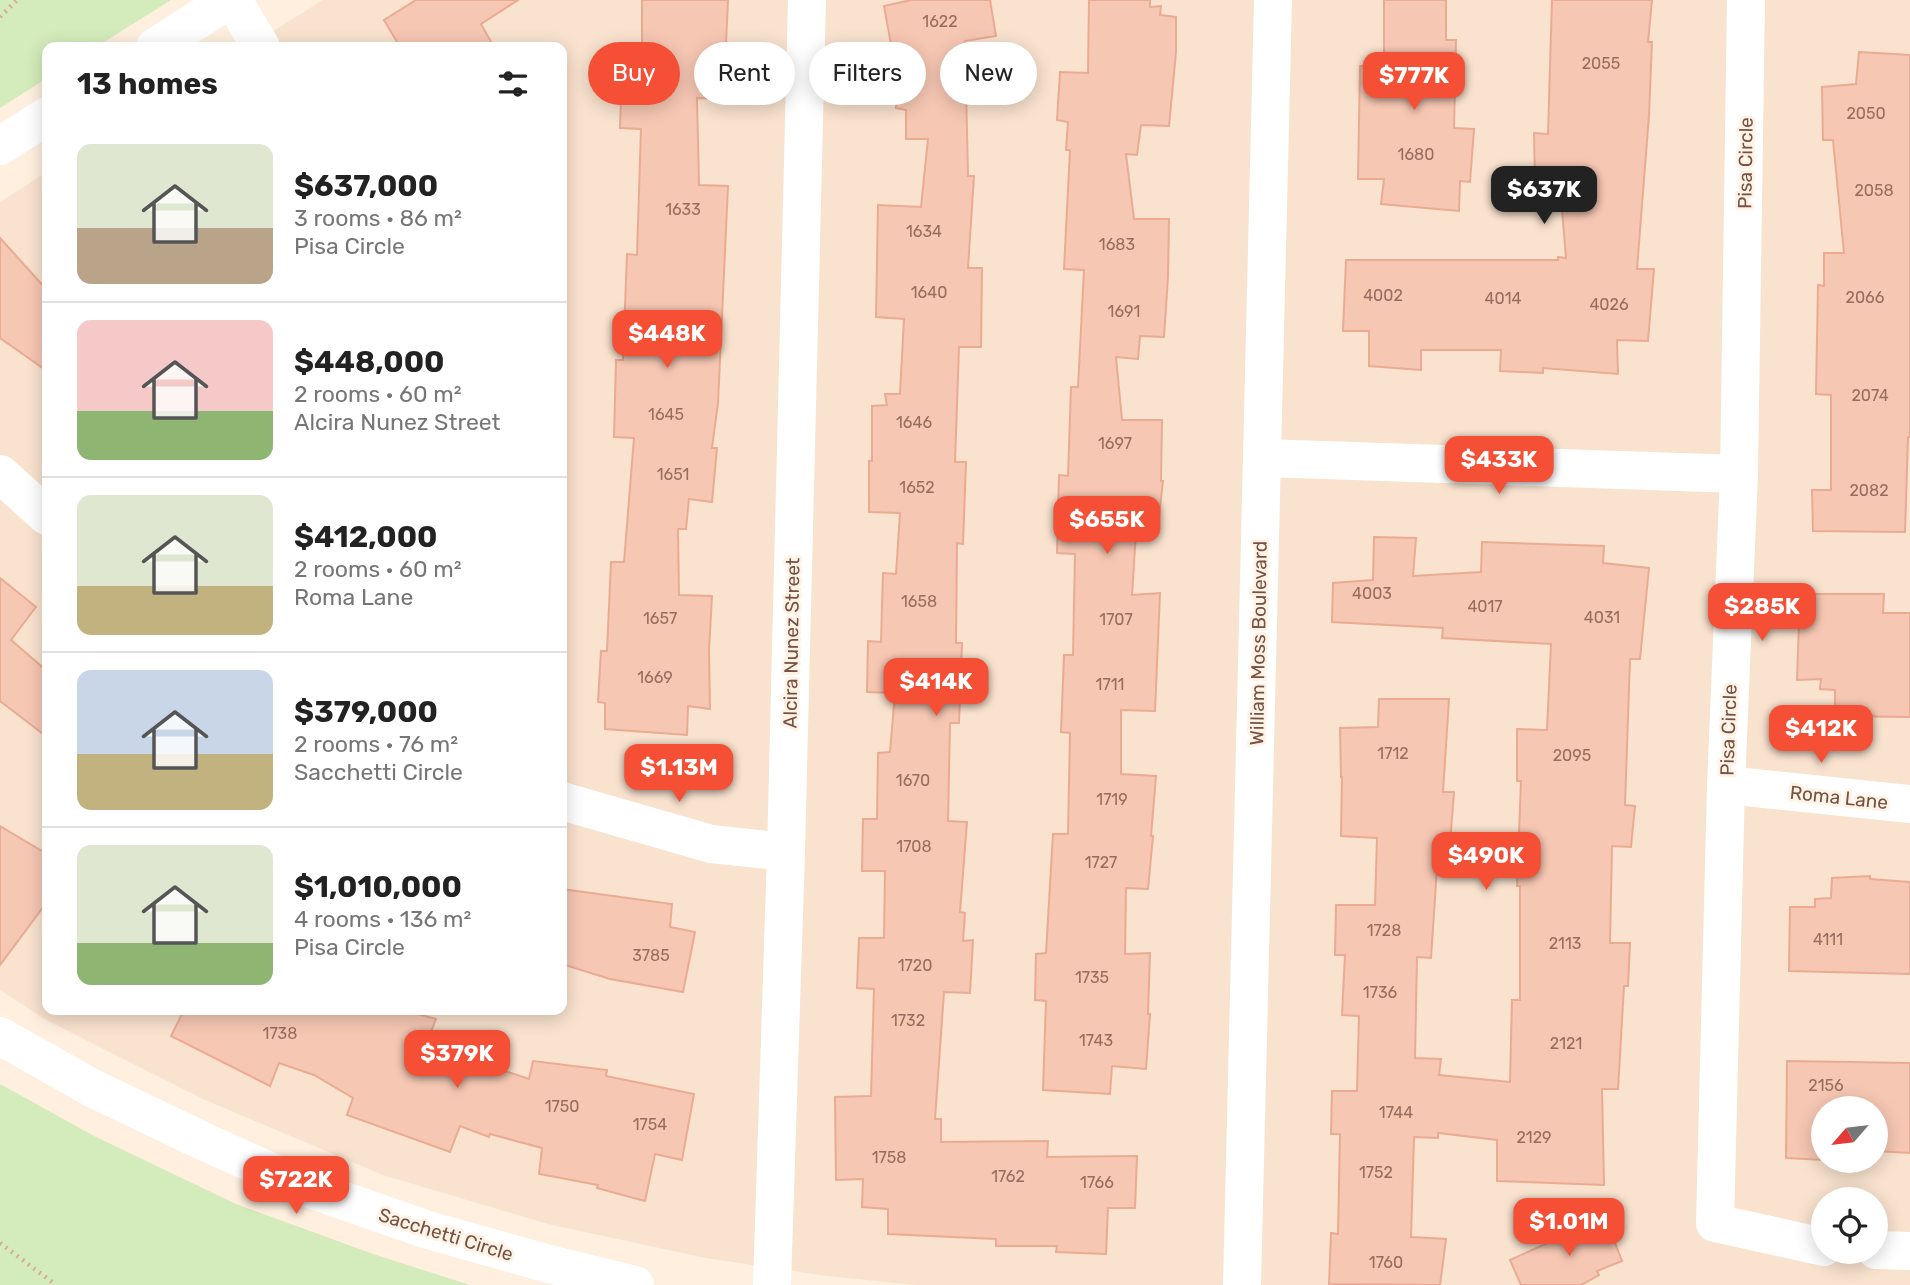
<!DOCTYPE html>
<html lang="en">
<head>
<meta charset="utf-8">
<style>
  body { margin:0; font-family:Rubik,sans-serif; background:#f2f2f2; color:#222; height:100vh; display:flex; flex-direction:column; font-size:26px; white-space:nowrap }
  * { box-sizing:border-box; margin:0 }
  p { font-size:23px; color:#767676 }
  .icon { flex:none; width:38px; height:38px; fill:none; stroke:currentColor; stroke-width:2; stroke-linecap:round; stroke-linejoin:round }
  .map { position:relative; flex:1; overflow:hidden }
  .panel { position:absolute; left:42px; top:42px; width:525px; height:973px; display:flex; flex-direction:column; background:#fff; border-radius:14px; box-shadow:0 4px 18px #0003 }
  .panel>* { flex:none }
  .top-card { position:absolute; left:588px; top:42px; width:665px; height:63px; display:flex; gap:14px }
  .needle { width:46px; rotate:242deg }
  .controls { position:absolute; left:1811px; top:1096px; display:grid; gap:14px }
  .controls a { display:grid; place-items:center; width:77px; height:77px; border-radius:50%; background:#fff; box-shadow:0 4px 18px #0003; font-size:35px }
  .price { position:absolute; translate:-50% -60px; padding:0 16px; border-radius:14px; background:#f54f36; color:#fff; font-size:23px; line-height:46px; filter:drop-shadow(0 2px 4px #0008) }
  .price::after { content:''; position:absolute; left:50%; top:42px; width:21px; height:16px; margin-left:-10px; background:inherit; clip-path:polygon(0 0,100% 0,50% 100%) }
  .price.active { background:#222; color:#fff }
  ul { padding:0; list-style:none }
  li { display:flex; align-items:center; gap:21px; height:175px; padding:0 35px }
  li+li { border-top:2px solid #e0e0e0 }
  li span { display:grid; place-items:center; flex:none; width:196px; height:140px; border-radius:14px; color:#555 }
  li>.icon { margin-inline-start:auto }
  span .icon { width:84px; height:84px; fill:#fffc; stroke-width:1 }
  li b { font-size:30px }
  h2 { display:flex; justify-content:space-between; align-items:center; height:84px; padding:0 35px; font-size:30px }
  .tag { padding:0 24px; border-radius:32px; background:#fff; box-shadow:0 4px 18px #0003; font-size:24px; line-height:63px }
  .tag.active { background:#f54f36; color:#fff }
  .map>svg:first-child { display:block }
  .residential { fill:#f9e2ce; fill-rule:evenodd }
  .green { fill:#d4ecbb }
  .building { fill:#f6c7b3; stroke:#eaab92; stroke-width:2 }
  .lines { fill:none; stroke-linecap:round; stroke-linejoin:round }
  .path { stroke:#dbab96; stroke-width:4.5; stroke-dasharray:2 5; stroke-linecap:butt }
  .minor { stroke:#fff; stroke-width:38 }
  .labels { text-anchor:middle; stroke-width:6; stroke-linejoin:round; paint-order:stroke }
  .number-label { font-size:16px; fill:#966e60 }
  .street-label { font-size:19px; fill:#765144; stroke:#fff3e6 }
</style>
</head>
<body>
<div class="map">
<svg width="1910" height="1285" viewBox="0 0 1910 1285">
  <rect width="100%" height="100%" fill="#feefde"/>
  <path class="residential" d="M323,0H1910V1285H915L827,1276L706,1258L548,1224L383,1175L203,1099L46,1020L0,990V202L47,172V1010H562V47H248ZM1824,1108H1876V1160H1824ZM1824,1199H1876V1251H1824Z"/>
  <g class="green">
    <polygon points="0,0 171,0 96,47 47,47 47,78 0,108"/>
    <polygon points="0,1084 94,1136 236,1204 373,1254 470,1285 0,1285"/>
  </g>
  <g class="building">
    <polygon points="416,0 518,0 481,24 494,47 400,47 384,20"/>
    <polygon points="642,0 728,0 726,44 728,44 725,99 697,98 699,185 728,186 718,403 712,448 717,448 712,502 689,499 686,529 678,529 679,595 712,596 709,650 710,709 688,706 687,735 605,729 605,703 598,702 601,651 607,651 611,562 624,562 634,438 614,437 616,360 623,360 627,254 637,255 641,129 620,128 623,44 642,44"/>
    <polygon points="911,0 990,0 996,36 965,41 968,176 974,176 968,268 982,268 981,347 959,347 955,462 966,462 963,544 957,543 956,643 962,643 959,723 950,723 948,821 967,822 960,912 965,913 963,941 973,940 970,993 944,992 935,1119 941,1119 941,1142 1048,1141 1047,1157 1137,1156 1135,1208 1108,1208 1106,1254 1056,1252 1057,1246 996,1246 996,1239 888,1234 888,1209 862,1207 863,1179 836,1180 835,1097 871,1096 874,989 857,988 859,938 884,938 885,871 862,871 863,819 877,819 878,753 890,752 895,693 867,692 868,641 881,642 883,573 896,574 900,513 869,512 869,461 872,461 872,406 887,405 885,394 900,394 904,319 876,317 878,205 921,207 928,139 906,139 906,110 896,108 898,83 884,6"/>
    <polygon points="1089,0 1150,0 1150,7 1161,6 1160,15 1176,17 1176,52 1169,126 1141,125 1137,155 1126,154 1134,219 1169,219 1168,277 1164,337 1140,336 1138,359 1116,357 1122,420 1162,420 1161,481 1163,481 1157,533 1136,532 1132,595 1160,593 1155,711 1121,710 1121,774 1156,776 1151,836 1153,836 1148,889 1126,888 1125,954 1150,953 1148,1014 1150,1014 1146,1069 1112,1066 1110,1094 1043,1090 1046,1001 1035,1000 1036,954 1046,953 1053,834 1068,834 1070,733 1061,732 1064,655 1073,655 1075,554 1057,553 1059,475 1068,476 1071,387 1078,387 1084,270 1064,269 1070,150 1066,150 1068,122 1057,120 1060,72 1088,73"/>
    <polygon points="1384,0 1446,0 1446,40 1456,40 1454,128 1474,129 1470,182 1460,181 1459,211 1381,204 1384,179 1358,179 1360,66 1384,66"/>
    <polygon points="1552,0 1652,0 1648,42 1652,42 1649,115 1637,269 1654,269 1648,341 1617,340 1618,374 1543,368 1543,373 1500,371 1501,350 1421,350 1421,370 1369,366 1369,331 1343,331 1346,260 1558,260 1558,257 1566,258 1560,185 1535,182 1534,133 1548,134"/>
    <polygon points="1859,52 1910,55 1910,437 1908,437 1905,532 1813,531 1812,490 1831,490 1831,395 1816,394 1818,285 1824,286 1824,253 1844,253 1833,140 1823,140 1822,87 1856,84"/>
    <polygon points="0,238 47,290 47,371 0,338"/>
    <polygon points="1374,537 1416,538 1413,576 1481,572 1482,542 1604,546 1603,563 1649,568 1640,659 1630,659 1625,805 1635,806 1631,847 1612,846 1610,943 1630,943 1628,986 1624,986 1618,1089 1602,1089 1604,1185 1497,1181 1497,1140 1438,1133 1438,1138 1414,1137 1411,1237 1446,1239 1440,1285 1329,1284 1331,1233 1338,1234 1340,1134 1331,1134 1332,1091 1357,1091 1359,1016 1342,1015 1345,955 1335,955 1336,905 1375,905 1377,838 1341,836 1342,777 1341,777 1340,728 1378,727 1379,699 1449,699 1443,792 1454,792 1448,869 1437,868 1431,958 1417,957 1415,1058 1441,1059 1439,1075 1510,1082 1512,1000 1520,1000 1520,886 1517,886 1521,781 1517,781 1517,729 1547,730 1551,644 1442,638 1443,628 1332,622 1333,583 1373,580"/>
    <polygon points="0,578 36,607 11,640 47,671 47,737 0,701"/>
    <polygon points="1800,594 1884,594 1883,613 1910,613 1910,717 1835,716 1835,690 1820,689 1821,679 1797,680"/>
    <polygon points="0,826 47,854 47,902 0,965"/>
    <polygon points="1870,876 1870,879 1910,882 1910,974 1789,971 1790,907 1815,907 1815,899 1831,898 1832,878"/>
    <polygon points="562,889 672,904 670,927 695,932 683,992 610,979 562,964"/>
    <polygon points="184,1010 403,1010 436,1019 426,1045 529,1079 533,1061 607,1070 606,1076 694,1094 682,1160 655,1154 645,1201 597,1188 598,1185 539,1174 542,1148 490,1134 489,1137 460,1126 450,1152 347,1115 353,1098 314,1075 279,1063 270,1086 171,1036"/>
    <polygon points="1787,1061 1910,1063 1910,1153 1876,1151 1876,1108 1824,1108 1824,1160 1786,1158"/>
    <polygon points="1605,1217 1622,1261 1597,1271 1599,1275 1581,1285 1521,1285 1510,1260"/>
  </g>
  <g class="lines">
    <g class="path">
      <polyline points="0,17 17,0"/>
      <polyline points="0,1243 56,1285"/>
    </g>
    <g class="minor">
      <polyline points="233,0 261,47"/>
      <polyline points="1746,0 1739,474 1726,785 1715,1223 1824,1247"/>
      <polyline points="155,47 229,0"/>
      <polyline points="0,146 47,116"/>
      <polyline points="1262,458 1739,474"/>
      <polyline points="0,474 47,516"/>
      <polyline points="1726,785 1910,804"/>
      <polyline points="562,801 711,844 786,852"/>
      <polyline points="0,1036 92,1088 205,1142 307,1188 428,1230 549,1264 635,1285"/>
      <polyline points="1876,1250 1910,1251"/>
      <polyline points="772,1285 786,852 807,0"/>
      <polyline points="1242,1285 1273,0"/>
    </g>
  </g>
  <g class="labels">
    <g class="number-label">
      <text x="940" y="27">1622</text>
      <text x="1601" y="69">2055</text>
      <text x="1866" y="119">2050</text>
      <text x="1416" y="160">1680</text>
      <text x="1874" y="196">2058</text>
      <text x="683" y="215">1633</text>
      <text x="924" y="237">1634</text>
      <text x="1117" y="250">1683</text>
      <text x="929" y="298">1640</text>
      <text x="1383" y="301">4002</text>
      <text x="1865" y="303">2066</text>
      <text x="1503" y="304">4014</text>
      <text x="1609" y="310">4026</text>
      <text x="1124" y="317">1691</text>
      <text x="1870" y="401">2074</text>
      <text x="666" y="420">1645</text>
      <text x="914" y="428">1646</text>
      <text x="1115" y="449">1697</text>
      <text x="673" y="480">1651</text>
      <text x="917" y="493">1652</text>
      <text x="1869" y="496">2082</text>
      <text x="1372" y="599">4003</text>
      <text x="919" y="607">1658</text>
      <text x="1485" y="612">4017</text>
      <text x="1602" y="623">4031</text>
      <text x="660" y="624">1657</text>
      <text x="1116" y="625">1707</text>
      <text x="655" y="683">1669</text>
      <text x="1110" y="690">1711</text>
      <text x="1393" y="759">1712</text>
      <text x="1572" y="761">2095</text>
      <text x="913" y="786">1670</text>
      <text x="1112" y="805">1719</text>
      <text x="914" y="852">1708</text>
      <text x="1101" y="868">1727</text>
      <text x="1384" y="936">1728</text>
      <text x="1828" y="945">4111</text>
      <text x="1565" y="949">2113</text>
      <text x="651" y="961">3785</text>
      <text x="915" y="971">1720</text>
      <text x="1092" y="983">1735</text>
      <text x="1380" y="998">1736</text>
      <text x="908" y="1026">1732</text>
      <text x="280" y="1039">1738</text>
      <text x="1096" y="1046">1743</text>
      <text x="1566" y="1049">2121</text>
      <text x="1826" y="1091">2156</text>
      <text x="562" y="1112">1750</text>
      <text x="1396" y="1118">1744</text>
      <text x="650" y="1130">1754</text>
      <text x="1534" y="1143">2129</text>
      <text x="889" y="1163">1758</text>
      <text x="1376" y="1178">1752</text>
      <text x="1008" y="1182">1762</text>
      <text x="1097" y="1188">1766</text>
      <text x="1386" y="1268">1760</text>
    </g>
    <g class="street-label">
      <text transform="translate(1745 163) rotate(-89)" y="7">Pisa Circle</text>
      <text transform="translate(791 643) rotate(-89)" y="7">Alcira Nunez Street</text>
      <text transform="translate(1258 643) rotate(-89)" y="7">William Moss Boulevard</text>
      <text transform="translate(1728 730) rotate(-88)" y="7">Pisa Circle</text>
      <text transform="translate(1839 797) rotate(6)" y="7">Roma Lane</text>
      <text transform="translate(446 1234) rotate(17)" y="7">Sacchetti Circle</text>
    </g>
  </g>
</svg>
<div class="controls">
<a><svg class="needle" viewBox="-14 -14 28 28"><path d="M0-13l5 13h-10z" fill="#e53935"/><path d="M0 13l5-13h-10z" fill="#767676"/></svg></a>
<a><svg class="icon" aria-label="locate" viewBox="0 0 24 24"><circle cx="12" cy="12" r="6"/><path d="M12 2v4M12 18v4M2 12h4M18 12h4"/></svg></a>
</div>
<b class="price" style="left:1414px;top:112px">$777K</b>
<b class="price active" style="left:1544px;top:226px">$637K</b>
<b class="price" style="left:667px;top:370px">$448K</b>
<b class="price" style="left:1499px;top:496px">$433K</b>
<b class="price" style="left:1107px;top:556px">$655K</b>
<b class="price" style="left:1762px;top:643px">$285K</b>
<b class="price" style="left:936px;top:718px">$414K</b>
<b class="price" style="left:1821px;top:765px">$412K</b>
<b class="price" style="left:679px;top:804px">$1.13M</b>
<b class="price" style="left:1486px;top:892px">$490K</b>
<b class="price" style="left:457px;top:1090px">$379K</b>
<b class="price" style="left:296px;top:1216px">$722K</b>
<b class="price" style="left:1569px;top:1258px">$1.01M</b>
<div class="top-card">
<a class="tag active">Buy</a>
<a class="tag">Rent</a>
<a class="tag">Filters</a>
<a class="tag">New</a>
</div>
<section class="panel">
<h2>13 homes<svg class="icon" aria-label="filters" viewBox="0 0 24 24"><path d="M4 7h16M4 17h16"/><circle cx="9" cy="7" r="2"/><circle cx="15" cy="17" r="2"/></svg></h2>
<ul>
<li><span style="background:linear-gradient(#dfe7d0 60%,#b9a48a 0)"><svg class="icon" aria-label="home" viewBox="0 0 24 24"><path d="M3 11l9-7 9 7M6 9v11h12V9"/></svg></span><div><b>$637,000</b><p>3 rooms · 86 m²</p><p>Pisa Circle</p></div></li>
<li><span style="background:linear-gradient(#f6c9c9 65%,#8fb573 0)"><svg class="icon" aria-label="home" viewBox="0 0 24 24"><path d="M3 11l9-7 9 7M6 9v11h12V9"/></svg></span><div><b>$448,000</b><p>2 rooms · 60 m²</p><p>Alcira Nunez Street</p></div></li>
<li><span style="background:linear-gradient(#dfe7d0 65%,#c2b280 0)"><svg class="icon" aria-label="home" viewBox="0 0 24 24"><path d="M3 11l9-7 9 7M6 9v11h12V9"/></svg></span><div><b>$412,000</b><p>2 rooms · 60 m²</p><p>Roma Lane</p></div></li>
<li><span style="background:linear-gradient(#c9d6e8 60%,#c2b280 0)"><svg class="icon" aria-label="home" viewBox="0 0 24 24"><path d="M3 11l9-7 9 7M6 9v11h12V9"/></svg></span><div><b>$379,000</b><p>2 rooms · 76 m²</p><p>Sacchetti Circle</p></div></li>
<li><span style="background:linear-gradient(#dfe7d0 70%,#8fb573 0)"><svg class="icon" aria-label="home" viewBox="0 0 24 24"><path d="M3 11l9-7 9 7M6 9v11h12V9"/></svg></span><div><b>$1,010,000</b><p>4 rooms · 136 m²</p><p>Pisa Circle</p></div></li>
</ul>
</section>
</div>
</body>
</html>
